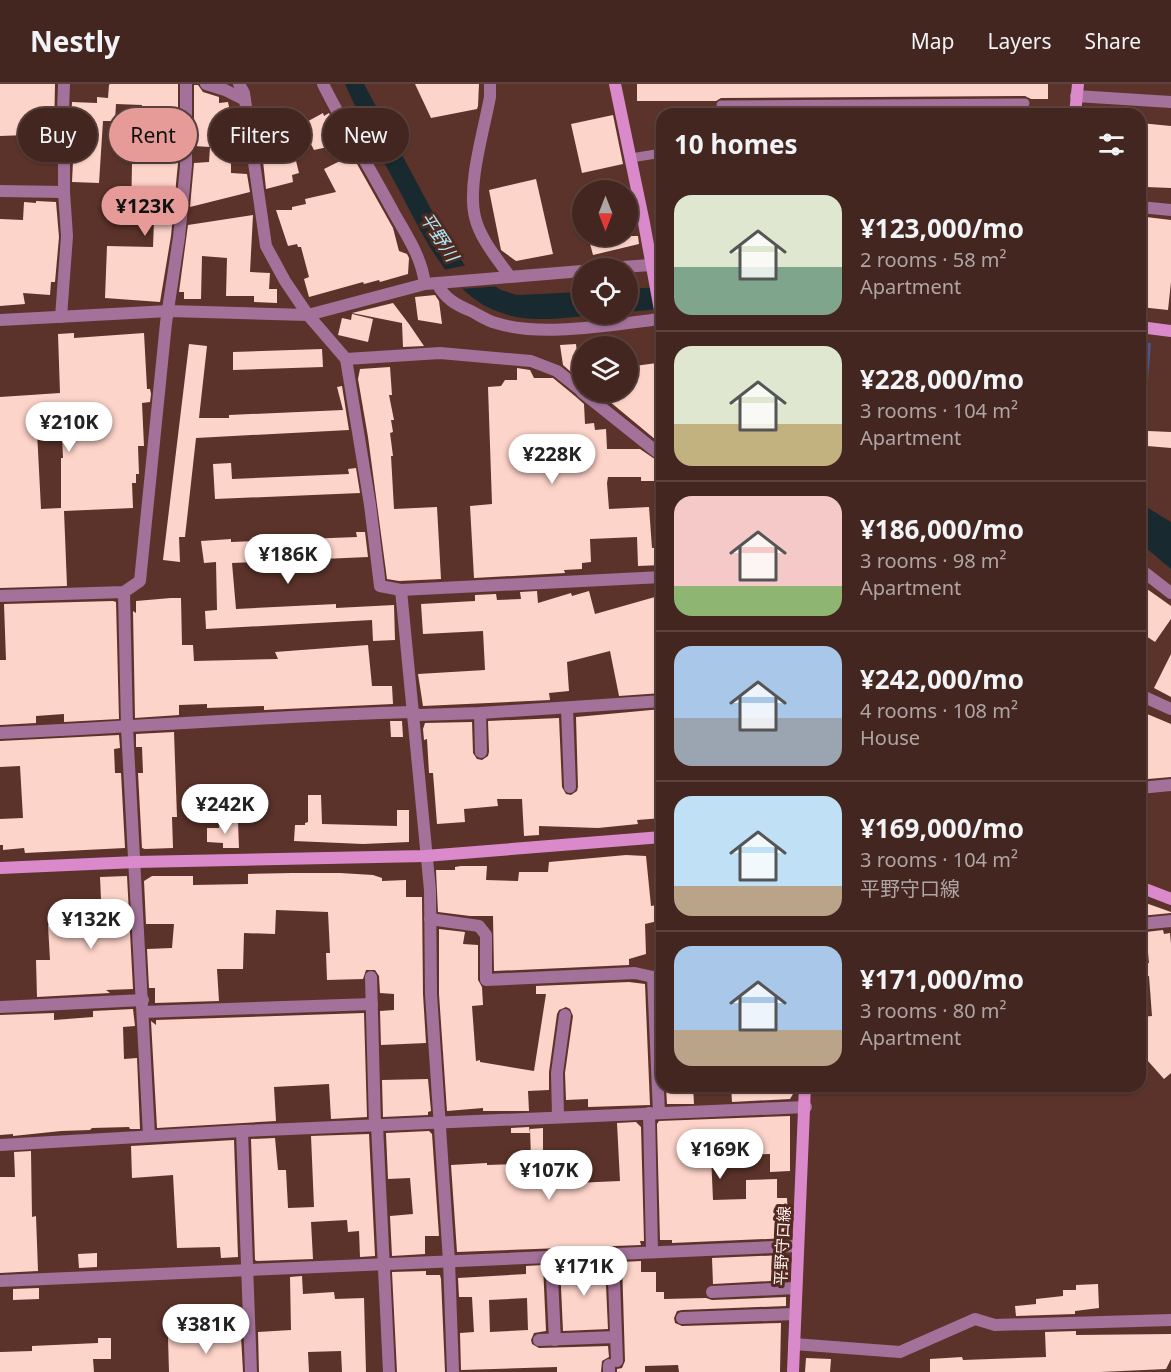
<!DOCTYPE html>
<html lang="en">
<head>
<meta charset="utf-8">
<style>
  body { margin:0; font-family:"Noto Sans","Noto Sans JP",sans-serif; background:#4b2e29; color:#f1f3f6; height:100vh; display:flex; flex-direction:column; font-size:22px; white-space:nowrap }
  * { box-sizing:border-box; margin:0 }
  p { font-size:20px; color:#afa5a5 }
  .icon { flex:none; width:33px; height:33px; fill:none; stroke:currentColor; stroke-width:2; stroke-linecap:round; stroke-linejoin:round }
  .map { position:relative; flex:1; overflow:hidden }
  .side { position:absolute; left:656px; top:24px; width:490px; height:984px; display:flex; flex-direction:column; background:#442620; border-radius:18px; box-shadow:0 2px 4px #0004,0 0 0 2px #5c433e }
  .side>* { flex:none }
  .hud { position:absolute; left:18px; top:24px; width:548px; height:54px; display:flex; gap:12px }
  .needle { width:39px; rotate:180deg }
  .buttons { position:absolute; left:572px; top:96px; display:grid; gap:12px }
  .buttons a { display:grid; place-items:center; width:66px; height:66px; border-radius:50%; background:#442620; box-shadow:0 2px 4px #0004,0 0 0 2px #5c433e; font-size:30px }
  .price { position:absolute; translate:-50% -51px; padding:0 14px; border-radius:21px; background:#fff; color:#222; font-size:20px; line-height:39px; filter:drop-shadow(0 2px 3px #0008) }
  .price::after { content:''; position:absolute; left:50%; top:36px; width:18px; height:14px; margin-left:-9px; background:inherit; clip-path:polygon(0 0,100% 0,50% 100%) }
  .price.active { background:#e69b98; color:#111 }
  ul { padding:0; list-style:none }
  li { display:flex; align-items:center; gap:18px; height:150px; padding:0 18px }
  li+li { border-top:2px solid #5c433e }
  li span { display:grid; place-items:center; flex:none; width:168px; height:120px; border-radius:18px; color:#555 }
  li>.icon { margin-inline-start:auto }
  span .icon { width:72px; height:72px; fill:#fffc; stroke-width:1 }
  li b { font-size:26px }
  h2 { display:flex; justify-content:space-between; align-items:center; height:72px; padding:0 18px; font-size:26px }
  .pill { padding:0 21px; border-radius:27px; background:#442620; box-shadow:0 2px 4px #0004,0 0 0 2px #5c433e; font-size:21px; line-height:54px }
  .pill.active { background:#e69b98; color:#111 }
  header { display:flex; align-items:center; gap:36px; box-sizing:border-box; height:84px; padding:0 30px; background:#442620; border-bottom:2px solid #5c433e }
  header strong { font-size:28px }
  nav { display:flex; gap:33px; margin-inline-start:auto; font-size:21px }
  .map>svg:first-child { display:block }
  .green { fill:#4e5990 }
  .water { fill:#182a2f }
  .pier { fill:#5b332a }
  .building { fill:#fdd4ca; fill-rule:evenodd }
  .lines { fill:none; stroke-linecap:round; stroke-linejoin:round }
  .lane { stroke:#a37199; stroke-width:9 }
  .street { stroke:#a37199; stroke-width:12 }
  .secondary { stroke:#da8acb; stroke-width:12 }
  .labels { text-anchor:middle; stroke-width:6; stroke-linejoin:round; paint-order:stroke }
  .street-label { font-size:16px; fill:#feedea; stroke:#502920 }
  .water-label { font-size:18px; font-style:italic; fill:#aee9f7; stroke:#502920 }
</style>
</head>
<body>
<header>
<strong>Nestly</strong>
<nav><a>Map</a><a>Layers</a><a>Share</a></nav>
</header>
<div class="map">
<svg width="1171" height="1288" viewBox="0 0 1171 1288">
  <rect width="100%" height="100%" fill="#5b332a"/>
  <polygon class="green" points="1140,258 1151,259 1140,398"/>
  <g class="water">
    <path d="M345,0H364L446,153L466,183L501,206L517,211L582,208V230H607C574,232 534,241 502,229C489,225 477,218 467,209C436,182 418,141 399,106C380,71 361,36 345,0Z"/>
    <polygon points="661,203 661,225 627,228 627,205"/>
    <polygon points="1140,419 1171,438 1171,485 1140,459"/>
  </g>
  <polygon class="pier" points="468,181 501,202 459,205 443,186"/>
  <g class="building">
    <polygon points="0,0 55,0 54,50 0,52"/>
    <polygon points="110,0 178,0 178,60 139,57 142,21 116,20 115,37 103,37 99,99 72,98 74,57 71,57 70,54 72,18 97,19 97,13 108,14 109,1"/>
    <polygon points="415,0 479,0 478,22 477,25 431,34"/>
    <polygon points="637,0 1048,0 1048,15 1031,15 1025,12 721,14 716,17 637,17"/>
    <polygon points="194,1 198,1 203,8 219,13 219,19 228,18 231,32 236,32 238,43 238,65 231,65 231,89 247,90 250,108 190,123 194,79 209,78 210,63 194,62"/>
    <polygon points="323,29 324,32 329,29 346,59 314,66 301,41"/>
    <polygon points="613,31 623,80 582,89 571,40"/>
    <polygon points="286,36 299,89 292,91 293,98 266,105 261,58 267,57 264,41"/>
    <polygon points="1140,39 1171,42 1171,104 1146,103 1147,88 1140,88"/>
    <polygon points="352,71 393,144 399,167 407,170 409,174 408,190 380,198 379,196 364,200 363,198 309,213 304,195 309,193 301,163 298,163 297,160 288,162 276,126 292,126 292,123 306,120 305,115 336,108 324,85"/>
    <polygon points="178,79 171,152 160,218 105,214 107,162 153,163 154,136 146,136 146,133 131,132 132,80"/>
    <polygon points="536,95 553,170 516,177 501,166 489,106"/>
    <polygon points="36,117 56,118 59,153 55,198 51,198 50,211 23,209 25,220 0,222 0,135 23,136 24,118 36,119"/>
    <polygon points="253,131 250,188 270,189 269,205 277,205 277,219 254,218 254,212 226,212 227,174 202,172 201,215 184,215 184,208 179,208 188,141"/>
    <polygon points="1146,133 1171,136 1171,198 1168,226 1140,223 1140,161 1144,161"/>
    <polygon points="588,152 638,152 639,160 593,171"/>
    <polygon points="435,211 439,217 442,240 418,236 415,213"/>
    <polygon points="393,219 409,240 424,262 403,263 402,239 352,229"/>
    <polygon points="352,230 373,235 368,258 338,251 342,234 351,236"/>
    <path d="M74,249V254L144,249L147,305H150L151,310L150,318L142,319L144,362H138L139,390H136V399H132L133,424L64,427L67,502L0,504V313L60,309L58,250ZM61,327L63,374H61V424L41,425L36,328Z"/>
    <polygon points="189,260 207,262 199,334 229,334 229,331 343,326 337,303 342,302 349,346 196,354 185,453 179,453 180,478 163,476"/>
    <polygon points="576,260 579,287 571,288 563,281 560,261"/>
    <polygon points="322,265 323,283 233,286 233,268"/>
    <polygon points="657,279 662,313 662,361 609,317 608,308 627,308 627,283"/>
    <polygon points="390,283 392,311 389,311 394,336 391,336 393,348 390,349 393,372 391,372 394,425 437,423 441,495 399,497 387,495 368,353 358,295 360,285"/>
    <polygon points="517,284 530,286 534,294 553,294 575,312 584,320 585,340 594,339 595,346 606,345 607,365 640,365 662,380 662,397 641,397 641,393 608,393 607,399 609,425 649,423 652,464 662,463 662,481 638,482 637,453 590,455 591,478 582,479 582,485 564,486 565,489 474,494 470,422 492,420 488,303 501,302 505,296 517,296"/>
    <polygon points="1148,347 1171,348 1171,364 1147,362"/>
    <polygon points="231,379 232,395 349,390 348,385 356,384 360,409 215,415 213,380"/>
    <polygon points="356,448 365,448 368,473 232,479 236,525 336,520 336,524 394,521 395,556 373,557 372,536 206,545 205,527 217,526 216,478 204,479 201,457 231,455 231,458 357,453"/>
    <polygon points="1140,500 1171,522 1171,535 1155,558 1140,548"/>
    <polygon points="537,507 538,519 571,509 572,512 589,507 595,530 662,511 662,609 619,612 610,567 567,578 569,607 549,609 550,616 423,622 418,590 485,586 483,547 423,550 421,520 475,517 475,511 496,510 497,516 521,515 520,508"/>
    <polygon points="171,514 181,514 182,561 193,561 194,577 278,575 275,568 368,561 372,602 392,602 393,620 264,626 264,622 207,624 207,620 179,621 179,631 135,634 133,527 136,529 136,517"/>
    <polygon points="113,517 116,518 119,635 64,638 64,630 36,632 36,639 0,641 0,576 6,576 4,520"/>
    <polygon points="1171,570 1171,613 1154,604"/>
    <polygon points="662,625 662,734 637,736 638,740 598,744 539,742 539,751 524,752 522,715 497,715 498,722 464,725 465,738 437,740 433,689 429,689 427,655 424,656 423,645 425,639 472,638 473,669 477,675 482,676 488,672 489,668 488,637 559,634 562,703 566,710 571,711 577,707 578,703 576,633"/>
    <polygon points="1140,627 1171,640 1171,693 1148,695 1147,690 1140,690"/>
    <polygon points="390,637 402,637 403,653 391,653"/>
    <polygon points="174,648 177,733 172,733 173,764 145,765 142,764 138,689 143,689 142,663 136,663 136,650"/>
    <polygon points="119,651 120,664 114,665 115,689 121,689 125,764 25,769 24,764 3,766 3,761 0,761 0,735 23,734 20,682 0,683 0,657"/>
    <polygon points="308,711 321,711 322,740 397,742 397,726 409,726 409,758 363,760 294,757 295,741 305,741 305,739 308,738"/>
    <polygon points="225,738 238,738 239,764 223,764 223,759 207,758 207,744 219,744 219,742 225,742"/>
    <polygon points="626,771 646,772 651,822 662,820 662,836 645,840 646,870 629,875 629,881 494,887 493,832 470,832 438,828 436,786 455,786 455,783 461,782 487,782 486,796 518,797 519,788 548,788 549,778"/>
    <polygon points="293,789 340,789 373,791 382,794 382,797 406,796 406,813 422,813 423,910 426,959 381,961 380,927 394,926 394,910 380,909 379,892 375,886 366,886 363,895 327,896 326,869 330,869 328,828 276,826 275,850 244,849 243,885 217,885 219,917 155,919 155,904 149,904 147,865 172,864 174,840 146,840 144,797 152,792 193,792 193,801 248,800 248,790"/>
    <polygon points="127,792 133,905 106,906 110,909 37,913 36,876 50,876 48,841 102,838 100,793"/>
    <polygon points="1140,817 1171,828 1171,829 1140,832"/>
    <polygon points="439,845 465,848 463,860 478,861 478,896 482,903 483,921 472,922 476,977 480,976 480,978 534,987 546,910 536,910 536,902 629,898 645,900 650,1021 588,1023 588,1015 566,1016 565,989 573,932 570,925 566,923 559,926 557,930 549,988 549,1006 528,1007 529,1027 483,1027 483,1024 447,1027 439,910"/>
    <polygon points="1163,846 1164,850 1170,849 1171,860 1171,989 1164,995 1140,968 1140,955 1142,955 1140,933 1152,932 1149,892 1140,893 1140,880 1149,879 1146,848"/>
    <polygon points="133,925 135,942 123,943 124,975 137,974 140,1045 130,1045 129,1043 92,1044 90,1046 61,1047 13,1052 13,1050 0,1051 0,931 54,929 54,936 93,933 93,927"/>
    <polygon points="364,929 367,1033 331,1035 329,1000 274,1003 276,1037 157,1044 151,937 156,941 156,936"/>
    <polygon points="428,995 431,1027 428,1028 428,1031 383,1033 382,996"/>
    <polygon points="666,1002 693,1002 694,1020 667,1020"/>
    <polygon points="731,1002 793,1002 793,1010 790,1015 732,1018"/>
    <polygon points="790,1032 790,1087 770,1088 770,1070 711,1071 713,1116 746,1115 746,1096 777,1095 777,1114 787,1114 789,1154 672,1159 672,1156 660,1156 657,1040 659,1037"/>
    <polygon points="636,1038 641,1043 644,1157 640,1157 641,1161 457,1168 451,1081 487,1079 487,1081 523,1080 523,1074 531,1074 530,1045 543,1044 543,1066 574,1068 575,1099 620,1097 617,1039"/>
    <polygon points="529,1043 530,1049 511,1049 511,1044"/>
    <polygon points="429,1047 432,1050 439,1152 425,1152 425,1170 392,1172 390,1132 413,1130 410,1094 388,1095 386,1049"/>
    <polygon points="369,1050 375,1172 360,1173 359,1147 348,1148 347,1136 311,1138 313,1175 257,1177 255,1176 251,1055 275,1054 278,1086 286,1086 288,1124 314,1123 311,1052"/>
    <polygon points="234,1056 238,1173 221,1174 220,1163 177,1164 173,1091 132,1094 131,1062"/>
    <polygon points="31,1067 32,1133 36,1132 38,1187 0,1189 0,1093 15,1093 14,1068"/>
    <polygon points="97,1169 97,1183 79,1184 78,1170"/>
    <polygon points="784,1171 788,1175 788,1196 713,1200 712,1174"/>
    <polygon points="641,1177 641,1188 656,1188 656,1208 664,1208 664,1215 706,1214 712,1216 786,1213 786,1222 682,1226 677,1227 674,1234 675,1239 682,1242 781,1239 780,1288 679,1288 678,1281 645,1282 645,1288 617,1288 617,1285 622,1284 625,1277 622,1178"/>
    <polygon points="605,1179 608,1245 563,1247 560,1181"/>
    <path d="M543,1181L546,1247L534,1249L531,1256L532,1260L539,1264L608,1262L609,1273L602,1277L601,1288H557V1283L461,1286L460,1249L474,1248L472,1213H459L458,1194L526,1190V1182ZM527,1214L528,1246L490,1248L489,1216Z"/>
    <polygon points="426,1187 426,1191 440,1191 441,1195 445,1288 397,1288 392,1188"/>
    <polygon points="302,1192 303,1210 334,1208 335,1215 364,1214 366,1288 342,1288 341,1267 308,1268 309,1288 259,1288 258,1248 291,1246 290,1193"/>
    <polygon points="1098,1200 1099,1224 1075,1227 1075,1230 1016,1232 1015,1222 1036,1220 1036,1215 1063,1212 1063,1206 1076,1206 1076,1201"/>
    <polygon points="39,1204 39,1215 13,1216 13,1205"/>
    <polygon points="1076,1247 1076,1251 1171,1250 1171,1275 1166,1285 1100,1288 930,1288 930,1275 962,1273 963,1276 1046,1273 1045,1248"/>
    <polygon points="241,1252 243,1288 169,1288 168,1254"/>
    <polygon points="98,1254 111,1254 111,1275 93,1275 94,1288 0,1288 0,1268 32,1267 32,1262 98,1259"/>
    <polygon points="806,1274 831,1275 830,1288 805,1288"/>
  </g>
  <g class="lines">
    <g class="lane">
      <polyline points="721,21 1025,19"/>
      <polyline points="631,74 662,69"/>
    </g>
    <g class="street">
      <polyline points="206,0 225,6 245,16"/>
      <polyline points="239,0 244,9 266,162 285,197 308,231 346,275 370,421 380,502 401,506 662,493"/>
      <path d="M323,0C345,44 371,86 394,129C408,154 421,172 425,200"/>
      <path d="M490,0V13C484,46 467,101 475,133C480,155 497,174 510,193"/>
      <polyline points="1076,12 1171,18"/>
      <polyline points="0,107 64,108"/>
      <polyline points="1140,123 1171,126"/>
      <polyline points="607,184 651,181"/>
      <path d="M437,199C444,214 456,221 471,227C479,231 487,237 496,239C543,254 612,240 661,235"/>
      <polyline points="61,233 67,152 64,108 64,64 62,55 64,0"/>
      <polyline points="0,236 169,227 308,231 425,200 582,187"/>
      <polyline points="346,275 440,269 531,277 557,287 582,307"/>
      <polyline points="582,308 662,372"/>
      <polyline points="1140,485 1171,509"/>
      <polyline points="401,506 430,806 431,910 449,1177 453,1288"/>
      <polyline points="124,508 127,644 149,1051"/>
      <polyline points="0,512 124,508 140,497 166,239 179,153 186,82 186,0"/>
      <polyline points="1140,611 1171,625"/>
      <polyline points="567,624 570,703"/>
      <polyline points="480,629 481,668"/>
      <path d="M0,649C137,643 274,632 411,628L419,631L480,629L662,617"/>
      <polyline points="1140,704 1171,701"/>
      <polyline points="430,835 479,842 486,851 486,896 635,889 653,893 662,892"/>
      <polyline points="1140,840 1171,837"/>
      <polyline points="371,893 375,1041"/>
      <polyline points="653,893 659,1029"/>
      <polyline points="0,923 143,916"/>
      <polyline points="143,928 372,920"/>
      <polyline points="649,1029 652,1167"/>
      <polyline points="558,1033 557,989 565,931"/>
      <polyline points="377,1041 389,1288"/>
      <polyline points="242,1047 251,1288"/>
      <polyline points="0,1061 242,1047 806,1023"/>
      <polyline points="613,1170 617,1277"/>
      <polyline points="551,1173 555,1256"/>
      <polyline points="0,1197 798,1162"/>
      <polyline points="712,1208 796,1204"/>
      <polyline points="682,1234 795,1230"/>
      <polyline points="539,1256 616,1253"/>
      <polyline points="794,1260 900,1268 975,1235 995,1241 1171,1236"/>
      <polyline points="609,1281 609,1288"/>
    </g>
    <g class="secondary">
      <polyline points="615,0 644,139 662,237"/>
      <polyline points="1075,30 1078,0"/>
      <polyline points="1140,243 1171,247"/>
      <polyline points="0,784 136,778 425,772 662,753"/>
      <polyline points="1140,803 1171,815"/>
      <polyline points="793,1288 805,1002"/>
    </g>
  </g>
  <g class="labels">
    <g class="street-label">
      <text transform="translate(782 1162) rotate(-87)" y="6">平野守口線</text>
    </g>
    <g class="water-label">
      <text transform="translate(439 153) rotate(57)" y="6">平野川</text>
    </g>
  </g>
</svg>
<div class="buttons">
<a><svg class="needle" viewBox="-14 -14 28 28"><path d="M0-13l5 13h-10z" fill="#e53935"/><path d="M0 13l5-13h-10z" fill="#afa5a5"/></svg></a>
<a><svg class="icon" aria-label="locate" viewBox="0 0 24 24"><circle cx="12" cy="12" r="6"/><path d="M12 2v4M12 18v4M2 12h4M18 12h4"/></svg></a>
<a><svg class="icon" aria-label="layers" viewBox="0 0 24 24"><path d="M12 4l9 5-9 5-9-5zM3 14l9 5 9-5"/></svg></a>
</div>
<b class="price active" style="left:145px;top:153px">¥123K</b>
<b class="price" style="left:69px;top:369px">¥210K</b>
<b class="price" style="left:552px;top:401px">¥228K</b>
<b class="price" style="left:288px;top:501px">¥186K</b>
<b class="price" style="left:225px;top:751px">¥242K</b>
<b class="price" style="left:91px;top:866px">¥132K</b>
<b class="price" style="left:720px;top:1096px">¥169K</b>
<b class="price" style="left:549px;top:1117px">¥107K</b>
<b class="price" style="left:584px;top:1213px">¥171K</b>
<b class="price" style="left:206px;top:1271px">¥381K</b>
<div class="hud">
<a class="pill">Buy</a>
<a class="pill active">Rent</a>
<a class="pill">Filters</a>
<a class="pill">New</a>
</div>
<section class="side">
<h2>10 homes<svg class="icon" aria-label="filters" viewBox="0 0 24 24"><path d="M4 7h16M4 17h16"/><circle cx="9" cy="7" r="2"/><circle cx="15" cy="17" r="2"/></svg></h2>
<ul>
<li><span style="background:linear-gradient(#dfe7d0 60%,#7fa58c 0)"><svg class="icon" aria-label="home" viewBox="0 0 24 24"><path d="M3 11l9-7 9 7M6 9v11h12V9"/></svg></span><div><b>¥123,000/mo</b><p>2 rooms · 58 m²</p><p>Apartment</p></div></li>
<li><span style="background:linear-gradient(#dfe7d0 65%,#c2b280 0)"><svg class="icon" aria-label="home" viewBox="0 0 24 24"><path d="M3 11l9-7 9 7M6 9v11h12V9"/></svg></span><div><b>¥228,000/mo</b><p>3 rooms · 104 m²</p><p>Apartment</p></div></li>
<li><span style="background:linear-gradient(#f6c9c9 75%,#8fb573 0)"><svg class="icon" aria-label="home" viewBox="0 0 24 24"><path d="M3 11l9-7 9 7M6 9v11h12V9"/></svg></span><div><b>¥186,000/mo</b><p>3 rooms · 98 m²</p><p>Apartment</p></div></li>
<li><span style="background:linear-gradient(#a9c7e8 60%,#9aa5b1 0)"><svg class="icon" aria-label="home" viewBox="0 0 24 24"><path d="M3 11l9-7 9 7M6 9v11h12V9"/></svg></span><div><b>¥242,000/mo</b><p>4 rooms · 108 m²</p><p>House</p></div></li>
<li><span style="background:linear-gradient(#bfe0f5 75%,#b9a48a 0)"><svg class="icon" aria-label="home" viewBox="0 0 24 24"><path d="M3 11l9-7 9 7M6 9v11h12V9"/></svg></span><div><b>¥169,000/mo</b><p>3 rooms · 104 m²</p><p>平野守口線</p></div></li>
<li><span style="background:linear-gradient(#a9c7e8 70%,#b9a48a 0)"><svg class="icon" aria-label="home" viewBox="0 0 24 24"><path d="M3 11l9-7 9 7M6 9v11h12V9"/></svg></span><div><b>¥171,000/mo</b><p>3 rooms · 80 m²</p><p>Apartment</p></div></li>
</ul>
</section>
</div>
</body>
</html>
